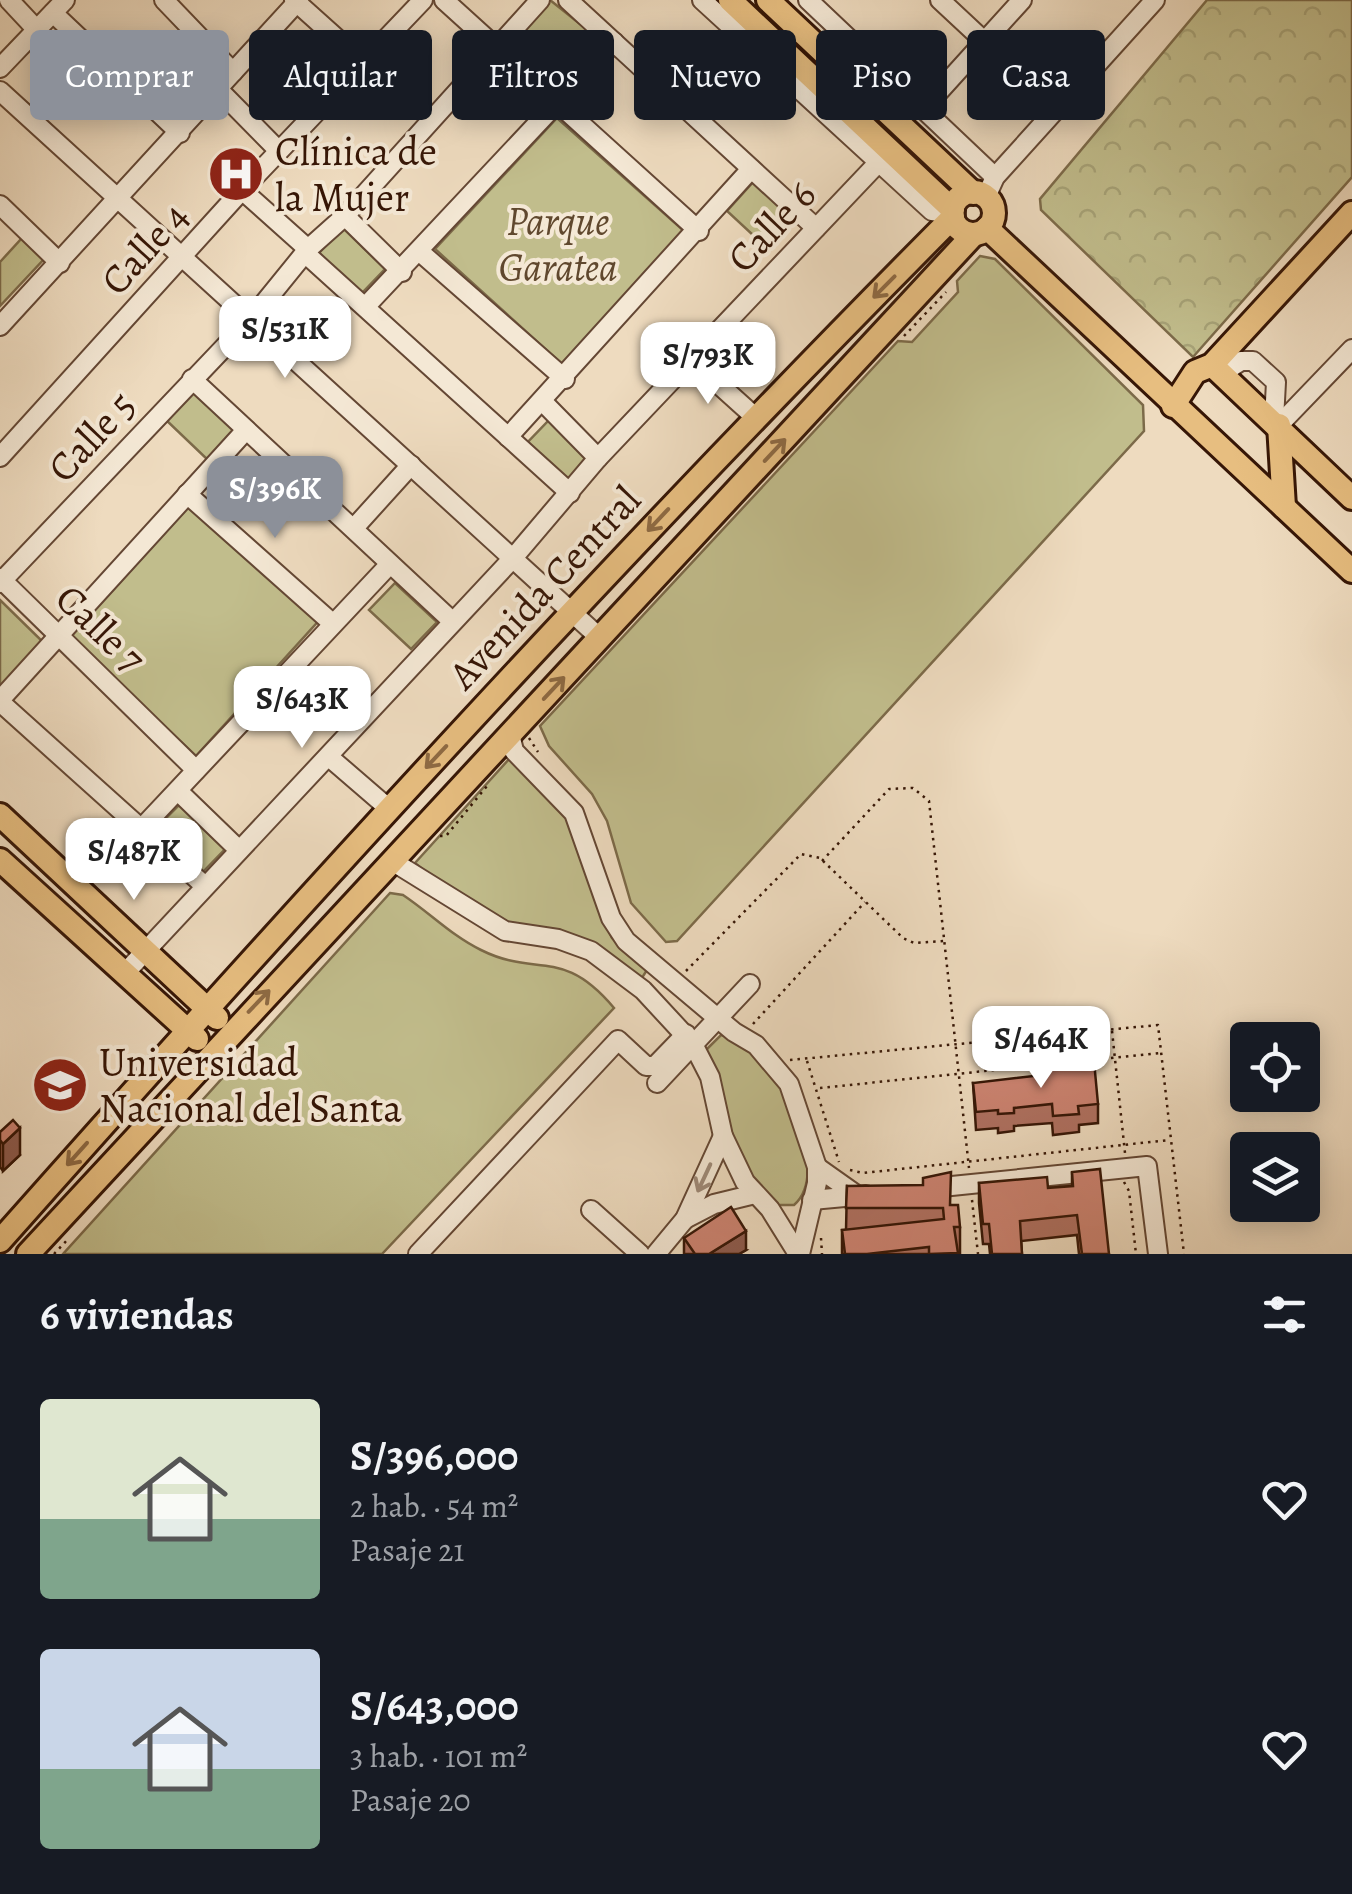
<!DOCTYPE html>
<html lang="es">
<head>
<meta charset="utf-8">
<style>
  body { margin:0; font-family:Alegreya,serif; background:#242831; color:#f1f3f6; height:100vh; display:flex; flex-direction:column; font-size:38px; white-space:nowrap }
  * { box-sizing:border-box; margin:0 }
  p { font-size:32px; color:#9ea1a6 }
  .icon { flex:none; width:55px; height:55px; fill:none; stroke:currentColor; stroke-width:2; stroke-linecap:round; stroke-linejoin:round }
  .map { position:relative; height:1254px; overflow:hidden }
  .details { display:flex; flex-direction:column; background:#171b24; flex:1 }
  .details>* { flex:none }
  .guide { position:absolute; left:30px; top:30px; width:1292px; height:90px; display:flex; gap:20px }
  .tools { position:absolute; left:1230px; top:1022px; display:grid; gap:20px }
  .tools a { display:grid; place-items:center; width:90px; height:90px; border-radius:10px; background:#171b24; box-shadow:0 5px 25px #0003; font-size:50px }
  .price { position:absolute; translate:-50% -85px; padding:0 22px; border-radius:20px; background:#fff; color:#222; font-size:32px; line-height:65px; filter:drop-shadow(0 2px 5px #0008) }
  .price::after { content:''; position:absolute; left:50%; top:60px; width:30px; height:22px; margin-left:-15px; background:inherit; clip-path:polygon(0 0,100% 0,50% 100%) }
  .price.active { background:#8c9099; color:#fff }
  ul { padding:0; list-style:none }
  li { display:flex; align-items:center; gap:30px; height:250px; padding:0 40px }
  li span { display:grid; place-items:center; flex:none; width:280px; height:200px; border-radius:10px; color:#555 }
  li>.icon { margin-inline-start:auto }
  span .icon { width:120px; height:120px; fill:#fffc; stroke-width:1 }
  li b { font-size:42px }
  h2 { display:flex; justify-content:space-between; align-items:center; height:120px; padding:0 40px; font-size:42px }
  .tag { padding:0 35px; border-radius:10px; background:#171b24; box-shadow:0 5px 25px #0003; font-size:35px; line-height:90px }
  .tag.active { background:#8c9099; color:#fff }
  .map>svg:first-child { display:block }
  .green { fill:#c1bd8c; stroke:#7c6a49; stroke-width:2.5 }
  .forest { fill:url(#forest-crowns); stroke:#7c6a49; stroke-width:2.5 }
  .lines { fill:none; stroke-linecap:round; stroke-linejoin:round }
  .minor-casing { stroke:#644734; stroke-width:22 }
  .major-casing { stroke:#361606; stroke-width:28 }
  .path { stroke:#361606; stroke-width:2.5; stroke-dasharray:2.5 5; stroke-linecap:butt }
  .minor { stroke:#f4e8d5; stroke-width:18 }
  .major { stroke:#e7be80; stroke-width:22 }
  .wall { fill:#af7060; stroke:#361606; stroke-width:2.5 }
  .shaded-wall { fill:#8e5b4e; stroke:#361606; stroke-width:2.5 }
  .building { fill:#cb8270; stroke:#361606; stroke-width:2.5 }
  .oneway { stroke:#8e6a43 }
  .oneway2 { stroke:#9e8a78 }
  .labels { text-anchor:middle; stroke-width:8; stroke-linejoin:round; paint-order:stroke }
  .poi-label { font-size:40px; fill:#361606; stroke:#f4e8d5; text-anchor:start }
  .park-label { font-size:40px; font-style:italic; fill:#60482e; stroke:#f4e8d5 }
  .street-label { font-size:40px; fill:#361606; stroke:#f4e8d5 }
</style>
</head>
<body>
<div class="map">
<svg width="1352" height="1254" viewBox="0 0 1352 1254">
  <defs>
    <pattern id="forest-crowns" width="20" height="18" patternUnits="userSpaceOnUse" patternTransform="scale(2.5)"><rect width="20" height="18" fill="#c1bd8c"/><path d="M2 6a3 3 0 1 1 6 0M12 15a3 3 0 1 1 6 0" fill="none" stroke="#a6a277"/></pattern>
  </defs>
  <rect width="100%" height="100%" fill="#eedbbf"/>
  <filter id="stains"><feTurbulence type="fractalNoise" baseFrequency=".002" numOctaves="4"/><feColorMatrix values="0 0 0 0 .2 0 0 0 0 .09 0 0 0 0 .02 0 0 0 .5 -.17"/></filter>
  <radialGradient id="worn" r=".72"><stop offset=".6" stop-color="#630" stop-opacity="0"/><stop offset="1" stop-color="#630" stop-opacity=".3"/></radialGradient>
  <g class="green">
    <polygon points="550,0 605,44 560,94 507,47"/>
    <polygon points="557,118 684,231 564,366 435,249"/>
    <polygon points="755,180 797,218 768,249 727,211"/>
    <polygon points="343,228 385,269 361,294 319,253"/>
    <polygon points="22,238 45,258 0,306 0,262"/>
    <polygon points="980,256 995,259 1143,405 1144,431 677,941 666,942 631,903 607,821 592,794 549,746 540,726 898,341 912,342 958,292 957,281"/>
    <polygon points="194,391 238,433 210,462 166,420"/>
    <polygon points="550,419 593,459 568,485 525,445"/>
    <polygon points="192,503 323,616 196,756 70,637"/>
    <polygon points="395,583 437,622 411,649 369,610"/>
    <polygon points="0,600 44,643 0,688"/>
    <polygon points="510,758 557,806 575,831 597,906 612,938 647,970 640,981 462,901 415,863"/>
    <polygon points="184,800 229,845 199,876 153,831"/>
    <path d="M390,893L403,895C430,913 452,936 481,950C537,978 562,946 614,1008L382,1254H63Z"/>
    <path d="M721,1035C773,1043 836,1169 794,1205H775C730,1164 721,1107 706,1050Z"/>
  </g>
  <polygon class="forest" points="1207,0 1352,0 1352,177 1193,357 1041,210 1040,199"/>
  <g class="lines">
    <g class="minor-casing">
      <g id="minor">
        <polyline points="9,0 37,30"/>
        <polyline points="164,0 233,72"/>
        <polyline points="294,0 363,62"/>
        <polyline points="444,0 699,231"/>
        <polyline points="568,0 816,228"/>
        <polyline points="702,0 932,211 953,214"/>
        <polyline points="808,0 995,177"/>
        <polyline points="940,0 984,41"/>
        <polyline points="53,13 180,133"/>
        <polyline points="0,68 65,0"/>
        <polyline points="216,87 279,151"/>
        <polyline points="0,91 600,638"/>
        <polyline points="925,107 1022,0"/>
        <polyline points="242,190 308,249"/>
        <polyline points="986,197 995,177 1155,0"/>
        <polyline points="0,205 60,263"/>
        <polyline points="345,216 402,272"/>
        <polyline points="420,252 565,379"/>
        <polyline points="306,254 570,493"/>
        <polyline points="366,306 614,42"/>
        <polyline points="0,326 299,0"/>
        <polyline points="694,362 755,417"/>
        <polyline points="1221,374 1241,361 1253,361 1276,382 1274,420"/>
        <polyline points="192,379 452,621"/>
        <polyline points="544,403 598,458"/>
        <polyline points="1279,425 1352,349"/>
        <polyline points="508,437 751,169"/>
        <polyline points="0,457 242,190 423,0"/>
        <polyline points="187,494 331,622"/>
        <polyline points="354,528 411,465"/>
        <polyline points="0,578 196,770"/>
        <polyline points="0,583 252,318 308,249 345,216 540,0"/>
        <polyline points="0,700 246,430"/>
        <polyline points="0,702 205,886"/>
        <polyline points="510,734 514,751 574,813 611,918 626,941 734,1032 756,1045 789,1084 817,1167 817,1183 800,1254"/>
        <polyline points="329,757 387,807"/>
        <polyline points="178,791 239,850"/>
        <polyline points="141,829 390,564"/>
        <polyline points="392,861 505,931 558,939 591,951 643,990 693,1044 710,1077 723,1136 745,1182 770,1209 798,1254"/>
        <polyline points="124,974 514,557 598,458 877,164"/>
        <polyline points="657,1083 750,984"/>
        <polyline points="817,1167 858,1196"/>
        <polyline points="932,1188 1147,1166 1158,1254"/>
        <polyline points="812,1200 866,1195"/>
        <polyline points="591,1210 640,1254"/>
        <polyline points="685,1219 714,1204 755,1194"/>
        <polyline points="418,1254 618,1040 646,1066 655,1066 686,1034"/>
        <polyline points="656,1254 685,1219 723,1136"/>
      </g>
    </g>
    <g class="major-casing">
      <g id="major">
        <polyline points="730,0 953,210"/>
        <polyline points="768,0 973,193"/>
        <circle cx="973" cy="213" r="21"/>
        <polyline points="987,228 1352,571"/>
        <polyline points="1212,365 1352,498"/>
        <polyline points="1173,406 1195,372 1212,365 1352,213"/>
        <polyline points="1279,425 1284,507"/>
        <polyline points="0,815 217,1018"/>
        <polyline points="0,860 197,1039"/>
        <path d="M0,1241C310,892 624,548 953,217"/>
        <polyline points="28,1254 974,234"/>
      </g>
    </g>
    <g class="path">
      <polyline points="904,336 946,292"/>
      <polyline points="529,738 538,752"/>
      <polyline points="440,836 446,836 487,786"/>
      <polyline points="822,861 889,789 913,788 929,801 969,1168"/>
      <polyline points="686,971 801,854 820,858 903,938 914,943 944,941"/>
      <polyline points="753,1024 865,902"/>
      <polyline points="1112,1031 1125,1153"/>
      <polyline points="790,1060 1158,1025 1184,1254"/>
      <polyline points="807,1061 839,1162"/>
      <polyline points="820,1088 1160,1053"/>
      <polyline points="850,1170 863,1173 1169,1140"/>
      <polyline points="1124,1182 1129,1191 1136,1254"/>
      <polyline points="972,1200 978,1254"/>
      <polyline points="821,1238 822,1254"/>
      <polyline points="54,1254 69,1238"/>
    </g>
    <use href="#minor" class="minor"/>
    <use href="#major" class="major"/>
  </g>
  <g class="wall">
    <polygon points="973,1083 1098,1104 1098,1123 1079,1125 1079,1132 1053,1135 1052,1123 1014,1126 1014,1131 998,1133 998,1128 976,1130"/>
    <polygon points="0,1132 20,1155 3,1171 0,1167"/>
    <polygon points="1072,1172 1109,1254 1079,1254 1077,1235 1021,1241 1022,1254 990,1254 989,1244 983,1244 979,1203 979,1183 1048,1188 1072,1186"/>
    <polygon points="847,1186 951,1205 960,1227 960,1254 842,1254 842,1230 846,1230"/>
    <polygon points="684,1238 746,1250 739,1254 684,1254"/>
  </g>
  <g class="shaded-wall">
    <polygon points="20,1128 20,1155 3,1171 3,1144"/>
    <polygon points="746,1231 746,1250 739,1254 709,1254"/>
  </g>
  <g class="building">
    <polygon points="1094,1061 1098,1104 1078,1106 1079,1114 1053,1116 1052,1104 1014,1108 1014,1113 998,1114 998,1110 976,1112 973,1083 1043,1075 1042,1070"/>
    <polygon points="13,1120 20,1128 3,1144 0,1140 0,1132"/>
    <polygon points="1100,1169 1109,1254 1082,1254 1077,1215 1020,1221 1022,1254 992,1254 989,1224 983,1224 979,1183 1047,1177 1048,1188 1073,1186 1072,1172"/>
    <polygon points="951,1172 950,1205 958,1205 960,1227 954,1227 958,1253 929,1254 929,1247 867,1254 845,1254 842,1230 944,1219 943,1208 846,1208 847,1186 923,1185 923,1178"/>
    <polygon points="731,1207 746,1231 709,1254 695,1254 684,1238"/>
  </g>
  <defs><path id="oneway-shaft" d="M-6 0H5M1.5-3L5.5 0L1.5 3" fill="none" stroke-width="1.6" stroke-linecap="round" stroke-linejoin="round" transform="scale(2.5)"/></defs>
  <g class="oneway">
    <use href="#oneway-shaft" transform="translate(884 287) rotate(135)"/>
    <use href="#oneway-shaft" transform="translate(775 450) rotate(-47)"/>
    <use href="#oneway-shaft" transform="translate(658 520) rotate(133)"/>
    <use href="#oneway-shaft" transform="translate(554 688) rotate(-47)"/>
    <use href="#oneway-shaft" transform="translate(436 757) rotate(133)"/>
    <use href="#oneway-shaft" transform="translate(259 1001) rotate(-46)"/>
    <use href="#oneway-shaft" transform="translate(77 1154) rotate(132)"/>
  </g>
  <use class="oneway2" href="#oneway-shaft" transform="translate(704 1178) rotate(115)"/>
  <defs>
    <g id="hospital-disc" transform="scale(2.875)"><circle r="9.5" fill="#8f2418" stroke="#f4e8d5"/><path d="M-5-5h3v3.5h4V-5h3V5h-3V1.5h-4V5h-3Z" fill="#fff"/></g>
    <g id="university-disc" transform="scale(2.875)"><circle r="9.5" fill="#8f2418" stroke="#f4e8d5"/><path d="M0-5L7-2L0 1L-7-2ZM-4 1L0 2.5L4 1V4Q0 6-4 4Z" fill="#fff"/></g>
  </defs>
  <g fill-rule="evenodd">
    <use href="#hospital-disc" x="236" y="174"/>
    <use href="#university-disc" x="60" y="1085"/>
  </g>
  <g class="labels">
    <g class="poi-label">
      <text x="275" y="165">Clínica de<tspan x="275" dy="46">la Mujer</tspan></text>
      <text x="99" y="1076">Universidad<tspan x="99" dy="46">Nacional del Santa</tspan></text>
    </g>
    <g class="park-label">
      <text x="558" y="235">Parque<tspan x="558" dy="46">Garatea</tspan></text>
    </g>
    <g class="street-label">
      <text transform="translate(771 226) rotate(-47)" y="14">Calle 6</text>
      <text transform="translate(144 248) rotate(-48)" y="14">Calle 4</text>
      <text transform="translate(91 436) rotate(-47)" y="14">Calle 5</text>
      <text transform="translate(544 587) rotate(-47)" y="14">Avenida Central</text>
      <text transform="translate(101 628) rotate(44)" y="14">Calle 7</text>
    </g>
  </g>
  <rect width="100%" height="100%" filter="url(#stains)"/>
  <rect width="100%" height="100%" fill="url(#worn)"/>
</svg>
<div class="tools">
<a><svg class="icon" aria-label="locate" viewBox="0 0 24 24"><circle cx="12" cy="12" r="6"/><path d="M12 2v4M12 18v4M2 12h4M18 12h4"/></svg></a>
<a><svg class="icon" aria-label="layers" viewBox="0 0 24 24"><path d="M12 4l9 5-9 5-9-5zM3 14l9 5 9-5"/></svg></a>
</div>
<b class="price" style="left:285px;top:381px">S/531K</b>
<b class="price" style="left:708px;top:407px">S/793K</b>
<b class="price active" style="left:275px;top:541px">S/396K</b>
<b class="price" style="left:302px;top:751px">S/643K</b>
<b class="price" style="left:134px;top:903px">S/487K</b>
<b class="price" style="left:1041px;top:1091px">S/464K</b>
<div class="guide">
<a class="tag active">Comprar</a>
<a class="tag">Alquilar</a>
<a class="tag">Filtros</a>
<a class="tag">Nuevo</a>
<a class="tag">Piso</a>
<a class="tag">Casa</a>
</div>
</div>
<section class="details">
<h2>6 viviendas<svg class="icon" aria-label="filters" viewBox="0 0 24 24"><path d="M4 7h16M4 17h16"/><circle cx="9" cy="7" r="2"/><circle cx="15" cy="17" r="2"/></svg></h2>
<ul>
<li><span style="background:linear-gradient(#dfe7d0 60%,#7fa58c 0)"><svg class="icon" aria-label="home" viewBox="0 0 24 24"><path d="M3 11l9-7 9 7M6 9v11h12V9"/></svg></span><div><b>S/396,000</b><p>2 hab. · 54 m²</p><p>Pasaje 21</p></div><svg class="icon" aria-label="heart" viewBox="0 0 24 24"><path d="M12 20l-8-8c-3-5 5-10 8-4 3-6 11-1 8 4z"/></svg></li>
<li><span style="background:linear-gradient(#c9d6e8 60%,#7fa58c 0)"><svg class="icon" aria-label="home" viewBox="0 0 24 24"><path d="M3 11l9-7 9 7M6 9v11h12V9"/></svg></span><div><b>S/643,000</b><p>3 hab. · 101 m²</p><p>Pasaje 20</p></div><svg class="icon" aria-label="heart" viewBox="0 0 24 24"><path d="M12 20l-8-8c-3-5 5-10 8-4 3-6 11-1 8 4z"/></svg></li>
</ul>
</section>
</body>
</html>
